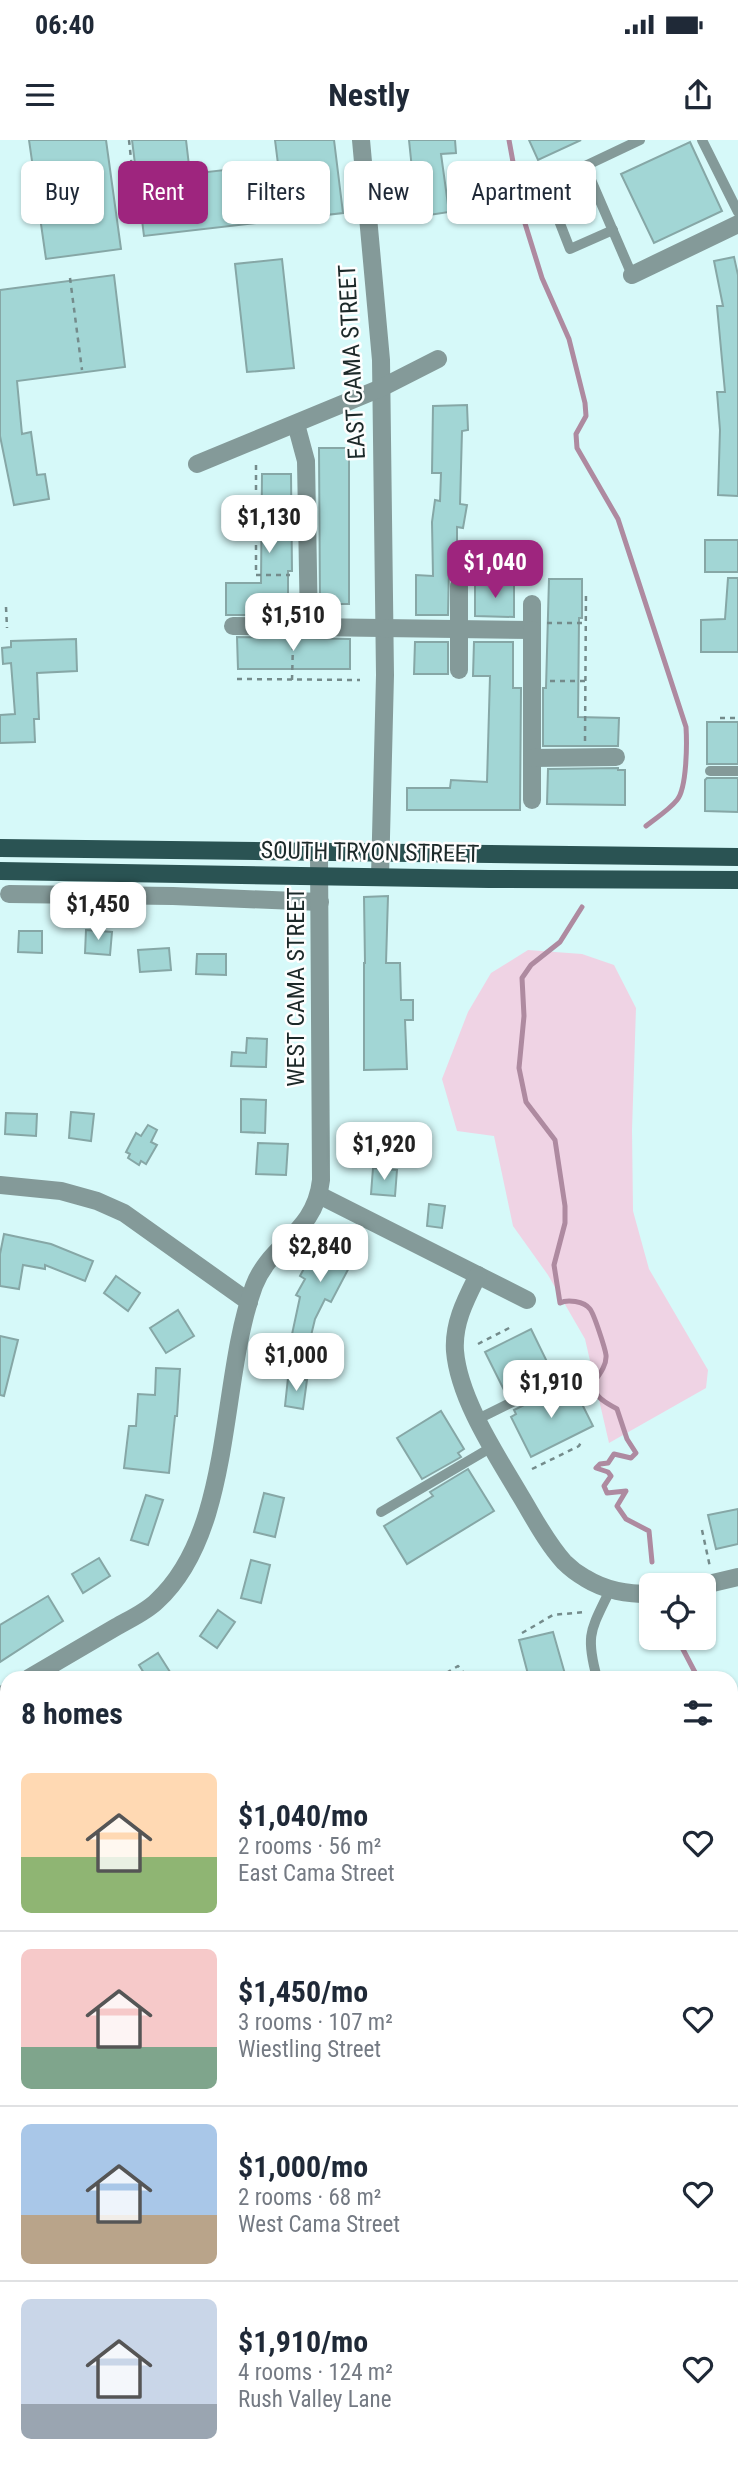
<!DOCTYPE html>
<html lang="en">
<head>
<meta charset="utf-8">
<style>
  body { margin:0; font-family:"Roboto Condensed",sans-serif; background:#f2f2f3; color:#1f2937; height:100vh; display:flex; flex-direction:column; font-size:26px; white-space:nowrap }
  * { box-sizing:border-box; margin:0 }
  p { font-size:23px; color:#747a83 }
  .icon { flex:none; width:38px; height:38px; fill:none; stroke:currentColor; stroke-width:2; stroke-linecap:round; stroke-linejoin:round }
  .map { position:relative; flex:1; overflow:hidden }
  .drawer { position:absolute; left:0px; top:1531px; width:738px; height:800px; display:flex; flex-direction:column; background:#fff; border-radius:21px 21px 0 0; box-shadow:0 2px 5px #0004 }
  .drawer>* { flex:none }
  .guide { position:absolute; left:21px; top:21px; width:696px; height:63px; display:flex; gap:14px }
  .fabs { position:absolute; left:639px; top:1433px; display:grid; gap:14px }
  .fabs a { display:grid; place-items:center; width:77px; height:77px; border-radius:10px; background:#fff; box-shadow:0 2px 5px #0004; font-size:35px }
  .price { position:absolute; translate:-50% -60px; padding:0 16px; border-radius:14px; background:#fff; color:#222; font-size:23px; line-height:46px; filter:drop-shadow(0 2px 4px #0008) }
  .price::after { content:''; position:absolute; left:50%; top:42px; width:21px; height:16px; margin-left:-10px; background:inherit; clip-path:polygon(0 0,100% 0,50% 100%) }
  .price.selected { background:#9e257e; color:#fff }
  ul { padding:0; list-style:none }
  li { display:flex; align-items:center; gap:21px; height:175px; padding:0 21px }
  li+li { border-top:2px solid #e0e1e3 }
  li span { display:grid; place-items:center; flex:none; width:196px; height:140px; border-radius:10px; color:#555 }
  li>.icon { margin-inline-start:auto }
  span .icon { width:84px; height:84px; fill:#fffc; stroke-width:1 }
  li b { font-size:30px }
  h2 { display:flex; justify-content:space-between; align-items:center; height:84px; padding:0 21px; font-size:30px }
  .tag { padding:0 24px; border-radius:10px; background:#fff; box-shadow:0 2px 5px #0004; font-size:24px; line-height:63px }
  .tag.selected { background:#9e257e; color:#fff }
  .status { display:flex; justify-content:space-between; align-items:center; height:49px; padding:0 35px; background:#fff; direction:ltr }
  .status svg { height:19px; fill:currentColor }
  header { display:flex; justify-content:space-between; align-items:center; height:91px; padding:0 21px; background:#fff; font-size:32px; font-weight:700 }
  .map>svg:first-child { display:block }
  .green { fill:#efd3e4 }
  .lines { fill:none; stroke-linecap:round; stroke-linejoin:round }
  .stream { stroke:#ae8aa0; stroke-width:5 }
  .building { fill:#a2d6d5; stroke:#86a7a6; stroke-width:2 }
  .path { stroke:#748b8b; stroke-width:2.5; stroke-dasharray:5 5; stroke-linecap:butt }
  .service { stroke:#849a99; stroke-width:10 }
  .minor { stroke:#849a99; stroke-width:18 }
  .primary { stroke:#2a5353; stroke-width:18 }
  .motorway { stroke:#013a3a; stroke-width:21 }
  .labels { text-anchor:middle; stroke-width:5; stroke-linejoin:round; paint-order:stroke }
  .street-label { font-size:24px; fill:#1c2929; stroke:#fefefe }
</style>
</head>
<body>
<div class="status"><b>06:40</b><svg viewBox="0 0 49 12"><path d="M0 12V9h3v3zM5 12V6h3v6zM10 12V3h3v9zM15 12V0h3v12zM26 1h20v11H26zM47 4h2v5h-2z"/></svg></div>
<header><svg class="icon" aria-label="menu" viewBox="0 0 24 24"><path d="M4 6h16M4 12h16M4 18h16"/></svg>Nestly<svg class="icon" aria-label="share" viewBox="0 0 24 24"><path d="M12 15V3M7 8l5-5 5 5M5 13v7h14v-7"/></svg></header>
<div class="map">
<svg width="738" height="2330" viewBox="0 0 738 2330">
  <rect width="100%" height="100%" fill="#d6f9f9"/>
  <polygon class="green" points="528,810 582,814 614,825 636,868 632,990 633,1071 649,1129 708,1230 706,1248 609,1303 585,1199 548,1135 513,1086 494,996 457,991 442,939 468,872 491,833"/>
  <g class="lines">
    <g class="stream">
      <path d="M509,0L523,77L542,138L569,199L585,263L586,276L576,294L577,308L618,379L686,587C687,603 687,648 677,660C669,670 656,678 646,686"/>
      <path d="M582,767L560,802L531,825L522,838L524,876L519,928L526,962L555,1000L565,1066V1083L554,1125L560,1163C567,1159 584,1161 590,1169C594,1174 605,1208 606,1215C607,1226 598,1236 592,1245C597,1259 605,1262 617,1269L627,1299L636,1313L631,1318L614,1314L608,1323L600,1324L596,1328L608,1332L611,1336L604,1346L607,1353L626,1351L617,1366L626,1379L649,1391L652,1422"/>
      <polyline points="677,1498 698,1538"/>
      <polyline points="732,2191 738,2190"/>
      <polyline points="0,2210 7,2216"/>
      <polyline points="142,2324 150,2330"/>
      <polyline points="418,2330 423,2324"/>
    </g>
  </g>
  <g class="building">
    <polygon points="29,0 106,0 121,109 46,119"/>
    <polygon points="132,0 186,0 190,34 278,24 275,0 334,0 343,73 144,96"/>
    <polygon points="409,0 455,0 456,13 441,14 449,72 409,78 406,56 395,57 392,32 412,29"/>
    <polygon points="529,0 581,0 538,20"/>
    <polygon points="690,2 722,71 654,103 621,34"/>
    <polygon points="734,117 738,135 738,356 718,355 720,290 717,252 725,252 717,166 723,166 714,121"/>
    <polygon points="282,119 294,228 247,232 235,124"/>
    <polygon points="114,135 125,227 17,241 22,294 31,292 37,335 45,334 49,359 14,365 0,296 0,150"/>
    <polygon points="467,265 468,290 462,291 460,364 467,365 463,388 457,387 457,426 449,426 448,475 416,475 416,435 433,436 432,382 435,360 440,361 441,333 432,333 433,266"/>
    <polygon points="319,308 349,308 349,464 320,464"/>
    <polygon points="262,334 291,334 292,431 288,431 288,475 226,475 226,443 261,443"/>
    <rect x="705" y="400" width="33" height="32"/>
    <polygon points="728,438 738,438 738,512 701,512 701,480 725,479"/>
    <polygon points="549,439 582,439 582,478 579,478 578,577 619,578 618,606 543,606 543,548 546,548"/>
    <polygon points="475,443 514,443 514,477 475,476"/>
    <polygon points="237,497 350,499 350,529 238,529"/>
    <polygon points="76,499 77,531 37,533 39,579 34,579 35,602 0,603 0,575 15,574 11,523 3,524 2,508 11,507 11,501"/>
    <polygon points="415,502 448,502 448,534 414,534"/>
    <polygon points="474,502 513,502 513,548 521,548 520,670 407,670 407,648 450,648 451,640 487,642 490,536 473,536"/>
    <rect x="707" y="582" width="31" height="42"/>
    <polygon points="618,628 618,630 625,630 625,665 547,664 548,629"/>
    <polygon points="707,638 738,638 738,672 705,671 705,640"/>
    <polygon points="388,756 386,823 400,823 401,860 413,860 413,880 405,880 407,929 364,930 364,823 365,823 364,757"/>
    <polygon points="86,790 112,792 110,815 85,813"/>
    <polygon points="19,791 42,791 42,813 18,812"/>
    <polygon points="169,808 171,830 140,832 138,810"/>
    <polygon points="197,814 226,814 226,835 196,834"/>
    <polygon points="247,898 267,899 266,927 231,926 232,912 246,913"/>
    <polygon points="241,959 266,960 265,993 241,992"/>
    <polygon points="71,972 94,974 91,1001 69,998"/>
    <polygon points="6,973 37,974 36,996 5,994"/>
    <polygon points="148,985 157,990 151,1002 157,1005 146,1024 141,1021 139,1025 128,1018 130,1014 126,1012 136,993 141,996"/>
    <polygon points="258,1003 288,1004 286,1035 256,1034"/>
    <polygon points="373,1028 397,1030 395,1056 371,1054"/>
    <polygon points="429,1064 445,1066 442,1088 427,1086"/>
    <polygon points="4,1094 51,1104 93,1121 85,1141 45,1125 45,1129 23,1125 19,1149 0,1146 0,1114"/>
    <polygon points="330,1094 352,1106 346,1117 353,1120 331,1162 325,1159 315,1179 309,1204 291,1199 300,1157 296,1155 305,1139 300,1136 315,1108 320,1111"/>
    <polygon points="116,1136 140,1153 128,1171 104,1153"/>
    <polygon points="178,1170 194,1196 166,1213 150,1188"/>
    <polygon points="531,1189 553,1234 507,1256 485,1212"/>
    <polygon points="0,1196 18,1200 4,1256 0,1255"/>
    <polygon points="156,1228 180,1229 177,1276 175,1276 169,1333 124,1328 129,1286 136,1286 138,1254 155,1255"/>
    <polygon points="288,1238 307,1240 303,1269 285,1266"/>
    <polygon points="573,1246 593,1286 531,1317 511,1277 516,1274 514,1270 560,1247 562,1251"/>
    <polygon points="441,1271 464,1309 458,1313 461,1317 422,1339 397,1298"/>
    <polygon points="468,1329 494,1371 407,1424 384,1386 433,1356 430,1352"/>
    <polygon points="264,1353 284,1358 275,1397 254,1392"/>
    <polygon points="146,1355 163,1360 148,1405 131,1400"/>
    <polygon points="738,1369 738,1404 716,1409 708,1375"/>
    <polygon points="99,1418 110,1436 83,1453 72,1434"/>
    <polygon points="251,1420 270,1425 261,1463 241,1458"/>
    <polygon points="48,1456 63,1481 0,1522 0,1485"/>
    <polygon points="218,1470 235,1482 217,1508 200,1496"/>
    <polygon points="553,1492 565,1534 551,1538 529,1538 519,1500"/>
    <polygon points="158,1513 170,1532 161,1538 147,1538 139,1525"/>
  </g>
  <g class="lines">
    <g class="path">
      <polyline points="129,0 136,67"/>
      <polyline points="70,138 82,230"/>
      <polyline points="256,325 256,435 290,435"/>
      <polyline points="6,467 7,488"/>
      <polyline points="547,483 586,483"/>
      <polyline points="237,539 360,540"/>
      <polyline points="292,540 293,504"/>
      <polyline points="550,541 585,541"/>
      <polyline points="720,578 738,578"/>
      <polyline points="585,601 586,451"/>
      <polyline points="478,1204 513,1186"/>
      <polyline points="532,1329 579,1306 582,1300"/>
      <polyline points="702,1390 710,1427"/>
      <polyline points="522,1493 553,1475 584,1472"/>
      <polyline points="438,1538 458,1526 468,1538"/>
    </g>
    <g class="service">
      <polyline points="702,0 738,72"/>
      <polyline points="585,26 632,135"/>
      <polyline points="613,90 570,109 545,45 640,0"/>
      <polyline points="710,631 738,631"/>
      <polyline points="478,1279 563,1237"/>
      <polyline points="381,1372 492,1307"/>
      <path d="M597,1538C585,1494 591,1490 610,1450"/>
      <polyline points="732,1796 738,1795"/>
      <polyline points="732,1897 738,1896"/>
      <polyline points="732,1950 738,1955"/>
      <polyline points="732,2072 738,2071"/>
      <polyline points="0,2096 7,2094"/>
    </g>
    <g class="minor">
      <polyline points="361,0 381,220 385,535 380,737"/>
      <polyline points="632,135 738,84"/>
      <polyline points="296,284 306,321 309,487"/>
      <polyline points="197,324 381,248 438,219"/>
      <polyline points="233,486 532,490 532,464"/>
      <polyline points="532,490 532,660"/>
      <polyline points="459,530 459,446"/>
      <polyline points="532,618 616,617"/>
      <polyline points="9,754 173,756 320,762"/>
      <polyline points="0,1045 61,1051 97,1061 124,1073 249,1162"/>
      <polyline points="319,1055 527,1160"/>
      <path d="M478,1135C466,1159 453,1183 455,1211C459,1259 496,1314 520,1355C534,1378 546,1402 564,1422C570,1428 578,1434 585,1438C606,1451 627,1454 651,1454"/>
      <polyline points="700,1446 738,1437"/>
      <path d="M29,1538C58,1521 87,1504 116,1487C130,1479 146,1472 157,1461C234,1390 219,1241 254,1146C270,1103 315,1094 321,1040L319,713"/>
      <polyline points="0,1556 7,1552"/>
      <polyline points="732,2139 738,2137"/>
      <polyline points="666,2324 668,2330"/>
      <polyline points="21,2330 28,2324"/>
    </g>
    <g class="primary">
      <polyline points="0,708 738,717"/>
      <polyline points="0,731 489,739 738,740"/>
    </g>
    <g class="motorway">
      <polyline points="732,1651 738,1650"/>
      <polyline points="732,1694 738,1693"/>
      <polyline points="0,1794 7,1792"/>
      <polyline points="0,1837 7,1836"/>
    </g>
  </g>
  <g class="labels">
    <g class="street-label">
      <text transform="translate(352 222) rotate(-93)" y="8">EAST CAMA STREET</text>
      <text transform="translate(370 712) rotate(1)" y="8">SOUTH TRYON STREET</text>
      <text transform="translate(296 847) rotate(-90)" y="8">WEST CAMA STREET</text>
    </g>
  </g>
</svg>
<div class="fabs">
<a><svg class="icon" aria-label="locate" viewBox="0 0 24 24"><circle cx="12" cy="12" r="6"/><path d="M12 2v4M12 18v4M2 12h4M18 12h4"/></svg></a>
</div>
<b class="price" style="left:269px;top:415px">$1,130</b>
<b class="price selected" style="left:495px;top:460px">$1,040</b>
<b class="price" style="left:293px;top:513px">$1,510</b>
<b class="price" style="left:98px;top:802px">$1,450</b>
<b class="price" style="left:384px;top:1042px">$1,920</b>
<b class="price" style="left:320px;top:1144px">$2,840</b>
<b class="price" style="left:296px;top:1253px">$1,000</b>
<b class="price" style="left:551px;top:1280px">$1,910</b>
<div class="guide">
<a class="tag">Buy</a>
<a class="tag selected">Rent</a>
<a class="tag">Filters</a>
<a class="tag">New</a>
<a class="tag">Apartment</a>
</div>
<section class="drawer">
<h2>8 homes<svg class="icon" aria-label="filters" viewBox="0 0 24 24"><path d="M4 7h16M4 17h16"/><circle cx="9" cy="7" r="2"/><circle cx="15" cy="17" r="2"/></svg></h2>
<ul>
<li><span style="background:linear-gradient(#ffd9b3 60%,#8fb573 0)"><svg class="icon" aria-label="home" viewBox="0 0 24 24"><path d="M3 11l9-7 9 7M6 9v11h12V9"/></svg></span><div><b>$1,040/mo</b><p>2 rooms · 56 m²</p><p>East Cama Street</p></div><svg class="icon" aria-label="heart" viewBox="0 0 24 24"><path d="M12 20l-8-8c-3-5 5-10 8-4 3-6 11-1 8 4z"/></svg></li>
<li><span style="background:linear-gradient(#f6c9c9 70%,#7fa58c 0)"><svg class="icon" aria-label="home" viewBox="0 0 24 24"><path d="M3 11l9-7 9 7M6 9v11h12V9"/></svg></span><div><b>$1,450/mo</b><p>3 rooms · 107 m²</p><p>Wiestling Street</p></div><svg class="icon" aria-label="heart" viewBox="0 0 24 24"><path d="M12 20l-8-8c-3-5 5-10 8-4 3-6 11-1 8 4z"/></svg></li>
<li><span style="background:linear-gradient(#a9c7e8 65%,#b9a48a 0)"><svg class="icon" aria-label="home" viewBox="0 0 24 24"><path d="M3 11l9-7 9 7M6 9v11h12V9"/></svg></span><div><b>$1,000/mo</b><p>2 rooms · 68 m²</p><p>West Cama Street</p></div><svg class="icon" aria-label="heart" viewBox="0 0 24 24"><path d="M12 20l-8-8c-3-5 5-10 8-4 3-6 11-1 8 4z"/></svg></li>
<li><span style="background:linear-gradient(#c9d6e8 75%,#9aa5b1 0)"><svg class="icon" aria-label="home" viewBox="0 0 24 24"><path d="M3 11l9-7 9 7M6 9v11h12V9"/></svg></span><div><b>$1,910/mo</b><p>4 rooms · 124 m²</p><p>Rush Valley Lane</p></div><svg class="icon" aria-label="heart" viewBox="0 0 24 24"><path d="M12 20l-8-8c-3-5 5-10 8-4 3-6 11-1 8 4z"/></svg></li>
</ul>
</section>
</div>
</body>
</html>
